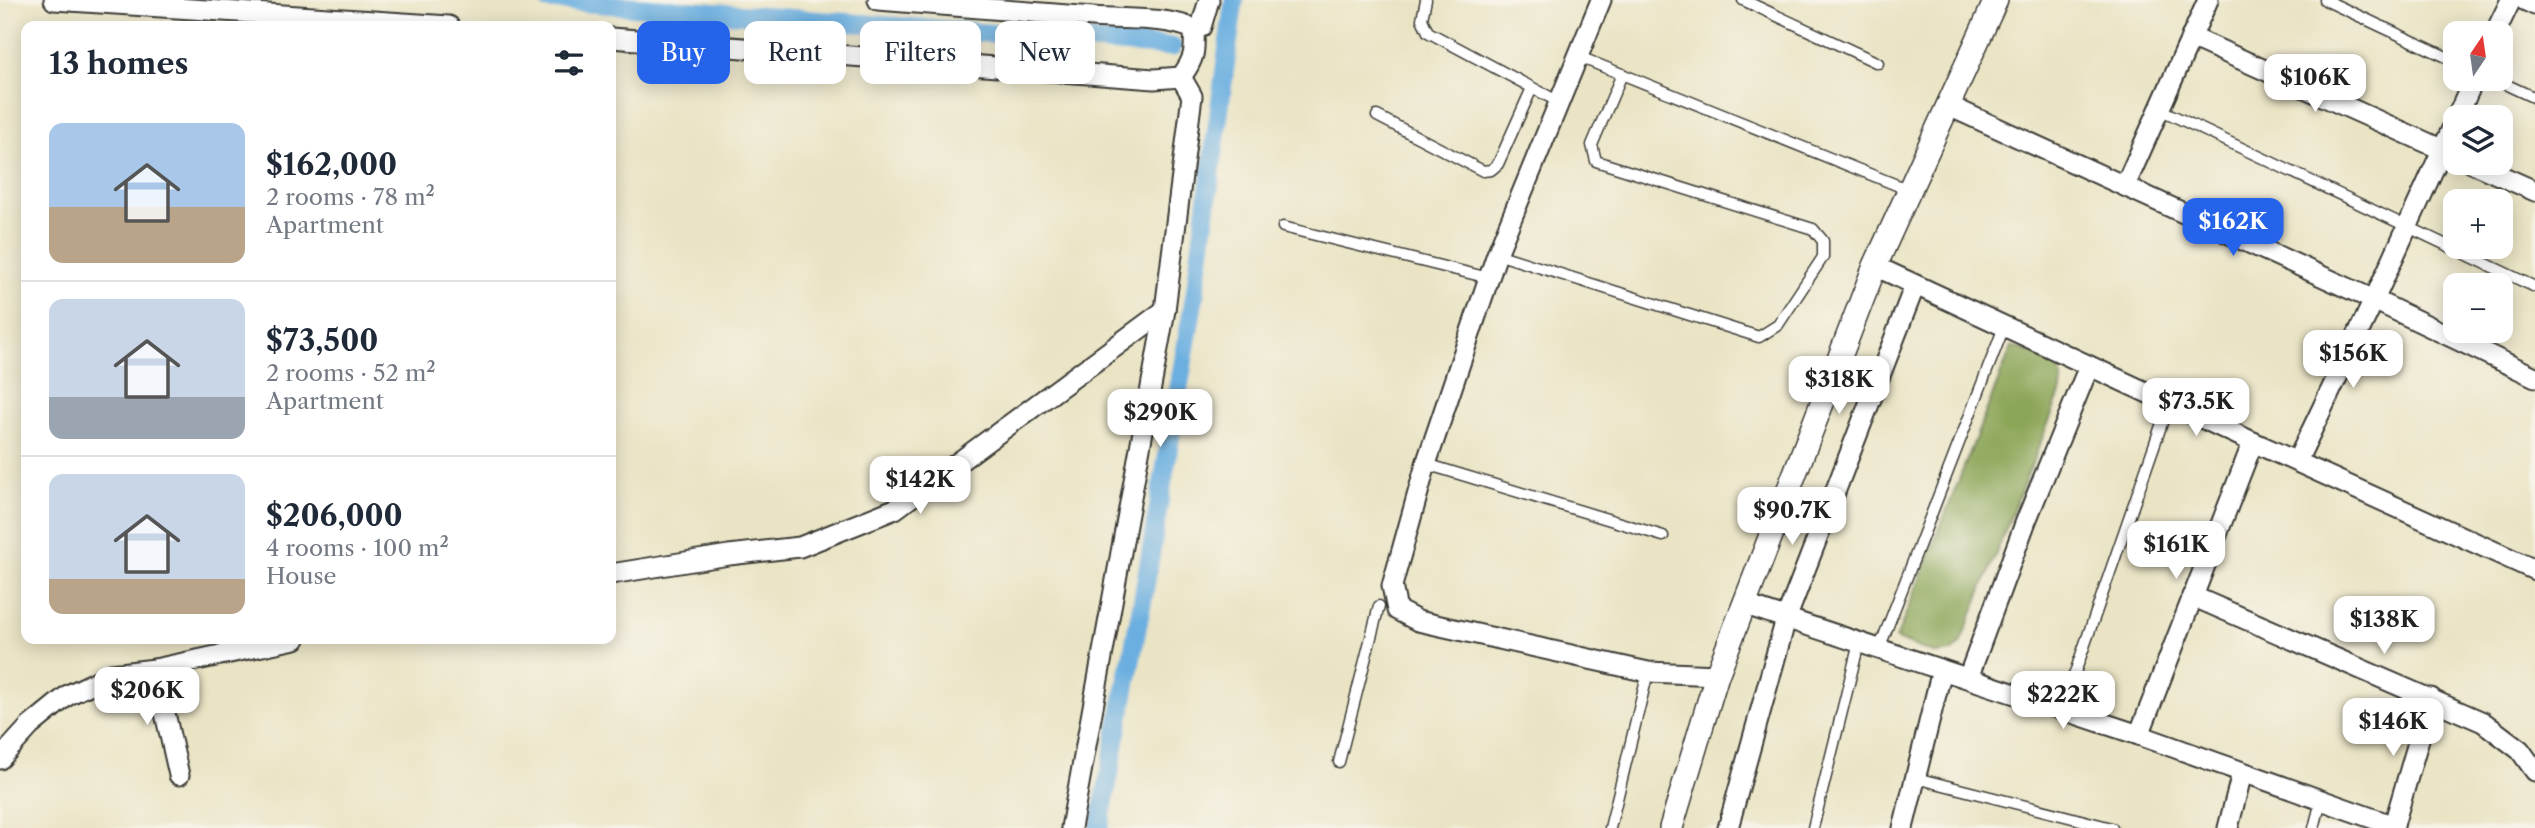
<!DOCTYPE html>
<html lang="en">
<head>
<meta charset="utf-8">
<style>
  body { margin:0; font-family:"Libre Caslon Text",serif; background:#f6f6f7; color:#1f2937; height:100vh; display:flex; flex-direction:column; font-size:26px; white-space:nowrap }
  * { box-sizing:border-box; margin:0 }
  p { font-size:23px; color:#747a83 }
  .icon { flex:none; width:38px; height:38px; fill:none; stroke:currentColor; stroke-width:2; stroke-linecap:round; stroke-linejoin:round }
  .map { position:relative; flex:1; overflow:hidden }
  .drawer { position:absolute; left:21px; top:21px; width:595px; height:623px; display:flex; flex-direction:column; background:#fff; border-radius:14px; box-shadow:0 4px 18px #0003 }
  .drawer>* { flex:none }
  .guide { position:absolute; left:637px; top:21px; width:665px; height:63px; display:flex; gap:14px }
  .needle { width:46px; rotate:13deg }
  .tools { position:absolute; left:2443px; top:21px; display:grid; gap:14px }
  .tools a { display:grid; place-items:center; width:70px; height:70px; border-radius:14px; background:#fff; box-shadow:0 4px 18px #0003; font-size:35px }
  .price { position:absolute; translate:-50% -60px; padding:0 16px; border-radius:14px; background:#fff; color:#222; font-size:23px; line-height:46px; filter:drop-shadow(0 2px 4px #0008) }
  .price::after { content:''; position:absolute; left:50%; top:42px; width:21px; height:16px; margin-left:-10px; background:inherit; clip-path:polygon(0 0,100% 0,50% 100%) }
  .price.active { background:#2563eb; color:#fff }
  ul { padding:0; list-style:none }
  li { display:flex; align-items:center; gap:21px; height:175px; padding:0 28px }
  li+li { border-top:2px solid #e0e1e3 }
  li span { display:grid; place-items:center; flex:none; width:196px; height:140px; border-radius:14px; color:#555 }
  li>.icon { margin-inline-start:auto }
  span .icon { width:84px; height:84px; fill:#fffc; stroke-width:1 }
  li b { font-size:30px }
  h2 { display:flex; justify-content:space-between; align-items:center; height:84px; padding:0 28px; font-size:30px }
  .chip { padding:0 24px; border-radius:14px; background:#fff; box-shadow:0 4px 18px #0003; font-size:24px; line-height:63px }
  .chip.active { background:#2563eb; color:#fff }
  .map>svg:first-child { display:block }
  .forest { fill:#8ca658; stroke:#54613a; stroke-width:2 }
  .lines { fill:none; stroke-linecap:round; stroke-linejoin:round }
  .canal { stroke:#6bafe0; stroke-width:19 }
  .service-casing { stroke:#3b3a35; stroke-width:13 }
  .minor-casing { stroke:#3b3a35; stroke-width:23 }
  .tertiary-casing { stroke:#3b3a35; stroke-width:26 }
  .service { stroke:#fff; stroke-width:10 }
  .minor { stroke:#fff; stroke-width:19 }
  .tertiary { stroke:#fff; stroke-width:23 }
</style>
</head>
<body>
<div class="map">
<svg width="2535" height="828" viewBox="0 0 2535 828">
  <rect width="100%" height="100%" fill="#f7f3e8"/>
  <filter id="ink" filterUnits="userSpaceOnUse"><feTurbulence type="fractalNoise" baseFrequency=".0143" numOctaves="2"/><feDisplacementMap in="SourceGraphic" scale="14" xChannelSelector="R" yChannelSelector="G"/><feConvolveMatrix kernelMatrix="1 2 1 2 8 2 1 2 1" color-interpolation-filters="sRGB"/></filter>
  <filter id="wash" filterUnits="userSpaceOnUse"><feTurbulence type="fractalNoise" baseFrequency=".00686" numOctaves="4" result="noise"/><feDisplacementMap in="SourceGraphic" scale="28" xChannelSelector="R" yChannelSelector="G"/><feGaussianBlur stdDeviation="1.57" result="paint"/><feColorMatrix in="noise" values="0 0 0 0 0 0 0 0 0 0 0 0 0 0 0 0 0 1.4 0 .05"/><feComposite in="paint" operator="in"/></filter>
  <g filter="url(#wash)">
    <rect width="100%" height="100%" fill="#eae4c5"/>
    <path class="forest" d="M2012,346C2028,352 2060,359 2062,379C2063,384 2060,391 2059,396L1960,644L1951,652L1936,654L1896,639Z"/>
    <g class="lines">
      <g class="canal">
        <polyline points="548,0 1172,47"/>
        <polyline points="1099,828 1143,598 1195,293 1234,0"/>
      </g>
    </g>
  </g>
  <g filter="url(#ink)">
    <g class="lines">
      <g class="service-casing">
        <g id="service">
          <polyline points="1426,0 1422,19 1428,32 1559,102"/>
          <polyline points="1743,0 1878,63"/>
          <polyline points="2325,0 2455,61"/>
          <polyline points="1577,56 1909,190"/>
          <polyline points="2494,79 2535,98"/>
          <polyline points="2159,109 2535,287"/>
          <polyline points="1377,116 1483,171 1491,170 1498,164 1532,88"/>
          <polyline points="1283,227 1489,278"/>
          <polyline points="1497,254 1759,337 1778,325 1823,257 1823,241 1813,229 1596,161 1592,145 1622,74"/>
          <polyline points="1426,464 1663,536"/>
          <polyline points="1879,649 2004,327"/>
          <polyline points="2062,710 2169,403"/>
          <polyline points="1339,762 1379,606"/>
          <polyline points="1916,778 2112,828"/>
          <polyline points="1610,828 1648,672"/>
          <polyline points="1813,828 1859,643"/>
          <polyline points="2314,828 2321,801"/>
        </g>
      </g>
      <g class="minor-casing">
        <g id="minor">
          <polyline points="54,0 449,26"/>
          <path d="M878,0C950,6 1022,11 1093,17C1127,20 1162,16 1194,29C1195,52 1195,58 1181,77"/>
          <polyline points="1601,0 1497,254 1426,464 1392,586 1397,610 1418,621 1648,672 1717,675"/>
          <polyline points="2524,0 2535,5"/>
          <polyline points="1194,29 1201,27 1209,0"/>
          <polyline points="2495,33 2511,0"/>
          <polyline points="2191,37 2452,154"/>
          <polyline points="611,38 1154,79 1181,77"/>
          <polyline points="1947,105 2374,300 2535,377"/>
          <polyline points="2457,117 2474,79"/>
          <polyline points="2472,163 2535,191"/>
          <polyline points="2125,186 2208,0"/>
          <polyline points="1875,266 2253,442 2535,570"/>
          <polyline points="2297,461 2374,300 2455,122"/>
          <polyline points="611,574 729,555 800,547 895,509 1165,310"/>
          <polyline points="2192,596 2483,722 2520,750 2535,771"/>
          <polyline points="1743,604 2139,735 2394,826"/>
          <polyline points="155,669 179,775"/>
          <polyline points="1968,678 2026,521 2089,366"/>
          <polyline points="2139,735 2253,442"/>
          <polyline points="0,759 30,726 68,695 112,674 155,669 295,639"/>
          <polyline points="1071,828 1165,310 1192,96 1181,77"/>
          <polyline points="1728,828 1786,619 1915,285"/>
          <polyline points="1903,828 1942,670"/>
          <polyline points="2228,828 2242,773"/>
          <polyline points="2393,828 2431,698"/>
        </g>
      </g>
      <g class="tertiary-casing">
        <polyline id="tertiary" points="1671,828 1717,675 1875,266 1996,0"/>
      </g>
      <use href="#service" class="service"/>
      <use href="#minor" class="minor"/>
      <use href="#tertiary" class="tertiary"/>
    </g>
  </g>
</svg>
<div class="tools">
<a><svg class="needle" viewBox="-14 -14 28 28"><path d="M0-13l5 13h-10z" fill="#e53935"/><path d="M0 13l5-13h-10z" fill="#747a83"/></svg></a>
<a><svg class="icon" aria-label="layers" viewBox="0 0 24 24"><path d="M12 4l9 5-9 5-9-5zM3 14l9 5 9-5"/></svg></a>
<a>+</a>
<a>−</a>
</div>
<b class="price" style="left:2315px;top:114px">$106K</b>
<b class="price active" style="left:2233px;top:258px">$162K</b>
<b class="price" style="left:2353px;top:390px">$156K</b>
<b class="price" style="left:1839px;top:416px">$318K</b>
<b class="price" style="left:2196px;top:438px">$73.5K</b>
<b class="price" style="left:1160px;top:449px">$290K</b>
<b class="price" style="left:920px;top:516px">$142K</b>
<b class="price" style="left:1792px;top:547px">$90.7K</b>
<b class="price" style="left:2176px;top:581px">$161K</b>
<b class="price" style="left:2384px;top:656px">$138K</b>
<b class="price" style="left:147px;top:727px">$206K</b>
<b class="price" style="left:2063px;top:731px">$222K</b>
<b class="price" style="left:2393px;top:758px">$146K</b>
<div class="guide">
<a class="chip active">Buy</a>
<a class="chip">Rent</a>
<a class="chip">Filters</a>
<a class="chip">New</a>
</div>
<section class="drawer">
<h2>13 homes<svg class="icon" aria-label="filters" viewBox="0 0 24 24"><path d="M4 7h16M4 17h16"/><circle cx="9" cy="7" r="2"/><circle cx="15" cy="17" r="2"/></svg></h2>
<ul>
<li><span style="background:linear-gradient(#a9c7e8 60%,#b9a48a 0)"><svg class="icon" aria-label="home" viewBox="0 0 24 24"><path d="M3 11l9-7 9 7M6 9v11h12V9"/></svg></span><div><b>$162,000</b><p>2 rooms · 78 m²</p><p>Apartment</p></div></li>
<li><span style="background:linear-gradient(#c9d6e8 70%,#9aa5b1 0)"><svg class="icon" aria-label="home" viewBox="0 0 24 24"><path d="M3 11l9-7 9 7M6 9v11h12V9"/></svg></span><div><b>$73,500</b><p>2 rooms · 52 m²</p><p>Apartment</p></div></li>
<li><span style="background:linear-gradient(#c9d6e8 75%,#b9a48a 0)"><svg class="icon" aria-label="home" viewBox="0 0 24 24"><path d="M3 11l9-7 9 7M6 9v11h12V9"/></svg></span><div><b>$206,000</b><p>4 rooms · 100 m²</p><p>House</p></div></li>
</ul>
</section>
</div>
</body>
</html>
